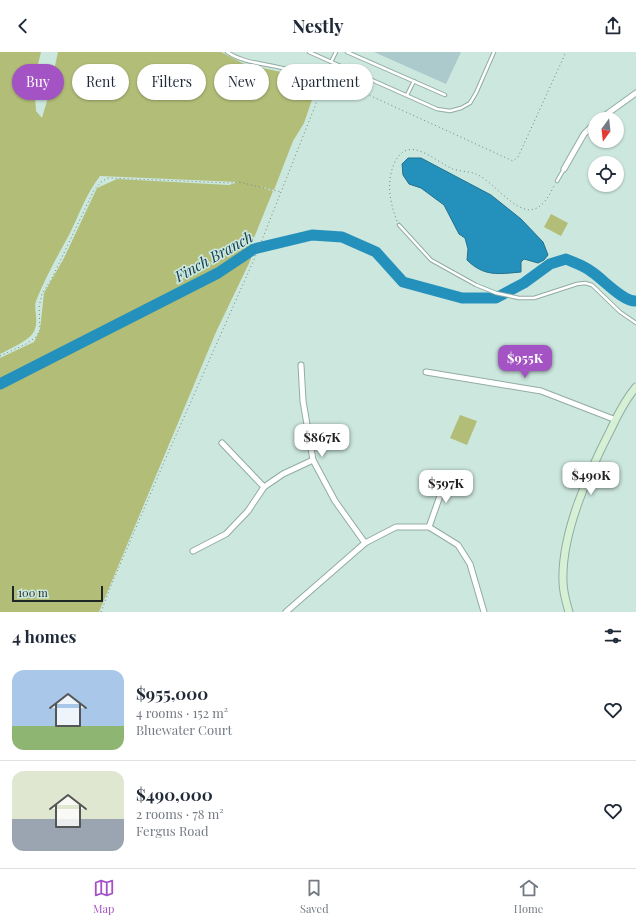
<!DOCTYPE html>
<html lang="en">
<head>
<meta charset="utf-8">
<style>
  body { margin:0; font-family:"Playfair Display",serif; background:#f6f6f7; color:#1f2937; height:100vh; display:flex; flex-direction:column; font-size:15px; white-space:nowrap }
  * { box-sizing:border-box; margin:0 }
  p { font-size:13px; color:#747a83 }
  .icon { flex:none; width:22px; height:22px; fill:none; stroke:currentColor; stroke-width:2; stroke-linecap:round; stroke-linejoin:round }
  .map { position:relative; height:560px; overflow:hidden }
  .details { display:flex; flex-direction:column; background:#fff; flex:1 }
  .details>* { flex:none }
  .guide { position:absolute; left:12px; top:12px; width:400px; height:36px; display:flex; gap:8px }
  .needle { width:26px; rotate:195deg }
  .fabs { position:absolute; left:588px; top:60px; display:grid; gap:8px }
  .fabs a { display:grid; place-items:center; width:36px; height:36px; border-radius:50%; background:#fff; box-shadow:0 1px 3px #0004; font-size:20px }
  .scale { position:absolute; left:12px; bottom:10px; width:91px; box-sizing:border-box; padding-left:4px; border:2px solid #1d2724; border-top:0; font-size:11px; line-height:14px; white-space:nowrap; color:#1d2724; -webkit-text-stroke:3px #cce7de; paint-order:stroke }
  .price { position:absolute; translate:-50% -34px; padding:0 9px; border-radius:8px; background:#fff; color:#222; font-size:13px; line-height:26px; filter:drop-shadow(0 1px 2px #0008) }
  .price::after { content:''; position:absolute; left:50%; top:24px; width:12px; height:9px; margin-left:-6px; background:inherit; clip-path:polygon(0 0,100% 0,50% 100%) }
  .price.selected { background:#a353c3; color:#fff }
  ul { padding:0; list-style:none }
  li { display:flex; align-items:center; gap:12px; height:100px; padding:0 12px }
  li+li { border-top:1px solid #e0e1e3 }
  li span { display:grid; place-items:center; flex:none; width:112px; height:80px; border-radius:12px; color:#555 }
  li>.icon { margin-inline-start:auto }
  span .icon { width:48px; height:48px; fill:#fffc; stroke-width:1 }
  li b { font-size:17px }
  h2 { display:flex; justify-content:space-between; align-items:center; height:48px; padding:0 12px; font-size:17px }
  .tag { padding:0 14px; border-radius:18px; background:#fff; box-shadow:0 1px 3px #0004; font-size:14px; line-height:36px }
  .tag.selected { background:#a353c3; color:#fff }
  header { display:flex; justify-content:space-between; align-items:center; height:52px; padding:0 12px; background:#fff; font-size:18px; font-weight:700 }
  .dock { display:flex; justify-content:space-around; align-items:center; height:56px; border-top:1px solid #e0e1e3; background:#fff; font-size:11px; color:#747a83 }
  .dock a { display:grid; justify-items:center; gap:2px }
  .dock .selected { color:#a353c3 }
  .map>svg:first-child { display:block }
  .green { fill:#b2bd77 }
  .water { fill:#2491bc; stroke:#22718e }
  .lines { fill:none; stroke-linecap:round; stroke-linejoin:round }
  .river { stroke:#2491bc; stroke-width:11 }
  .building { fill:#acc9cb }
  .lane-casing { stroke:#92aca3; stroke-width:4.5 }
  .street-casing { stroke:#92aca3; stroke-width:7 }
  .secondary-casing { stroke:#92aca3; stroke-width:9 }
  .path { stroke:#73857f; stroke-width:1; stroke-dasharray:1 3; stroke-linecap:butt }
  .lane { stroke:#fff; stroke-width:2.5 }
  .street { stroke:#fff; stroke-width:5 }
  .secondary { stroke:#d6f0d6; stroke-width:7 }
  .labels { text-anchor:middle; stroke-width:3.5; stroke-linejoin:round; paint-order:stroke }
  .water-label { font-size:15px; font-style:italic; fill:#154153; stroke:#cce7de }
</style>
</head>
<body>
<header><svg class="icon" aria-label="back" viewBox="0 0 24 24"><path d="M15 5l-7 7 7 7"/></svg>Nestly<svg class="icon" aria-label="share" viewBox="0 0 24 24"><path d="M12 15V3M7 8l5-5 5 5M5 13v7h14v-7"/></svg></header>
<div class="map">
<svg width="636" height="560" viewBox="0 0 636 560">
  <rect width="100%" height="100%" fill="#cce7de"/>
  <g class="green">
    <path d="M0,0H41L34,29L36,59L42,66L49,42L58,0H221L244,12L286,21L311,31L314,42L304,71L293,89L274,138L258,134L273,139L251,193V207L216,280L99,560H0V306L34,290L40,278L44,241L64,206L97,136L117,127L229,133L238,130L100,124C86,142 79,163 69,183C57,205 45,226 36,249C33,258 40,270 33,281C29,288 8,298 0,302Z"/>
    <polygon points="551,162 568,171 561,184 544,175"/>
    <polygon points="460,363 477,369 467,393 450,386"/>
  </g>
  <path class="water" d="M408,106H421L491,143L521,167L543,190L548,203L544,208L538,211L524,207L521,210V220C499,222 484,225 467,208L468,197L465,186L459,182L444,153L421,136L409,132L403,123L402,112Z"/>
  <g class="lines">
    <path class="river" d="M0,332L218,221L254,197L312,183L342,185L376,200L403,230L462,246H496L524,231L550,212L566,207C575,211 585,214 592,220C603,227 623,250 636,249"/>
  </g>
  <polygon class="building" points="374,0 461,0 446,32"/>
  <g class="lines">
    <g class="lane-casing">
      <g id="lane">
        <path d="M227,0C245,12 266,11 286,17C299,21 311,26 325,29"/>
        <polyline points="309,0 437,57 450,59 461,56 470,51 476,41 494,0"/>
        <polyline points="347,0 445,43"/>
        <polyline points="331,10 336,0"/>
        <polyline points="407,43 414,29"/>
        <polyline points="557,129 564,117"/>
        <polyline points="399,173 431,208 476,233 496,241 519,246 534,246 577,232 585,231 592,233 620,260 636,271"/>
      </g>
    </g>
    <g class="street-casing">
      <g id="street">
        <polyline points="600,67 636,41"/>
        <polyline points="564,117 584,82 595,71"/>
        <polyline points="301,313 303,349 313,408 335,449 365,491"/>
        <polyline points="426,320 541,339 616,368"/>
        <polyline points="222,391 264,435"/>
        <polyline points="429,475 447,424"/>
        <polyline points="193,499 226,482 248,459 264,435 283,422 313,408"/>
        <polyline points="286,560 365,491 396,475 429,475 458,493 470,512 484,560"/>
      </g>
    </g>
    <g class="secondary-casing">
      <path id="secondary" d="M569,560C566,550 563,540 563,530C561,481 589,420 611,377C618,362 626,347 636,335"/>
    </g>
    <g class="path">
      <polyline points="329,29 336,28 513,109 518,105 566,0"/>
      <path d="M397,169C390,151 386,131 394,112C408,80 435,110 453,117C462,120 472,119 480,124C493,131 514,158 530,158C543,157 550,142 555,132"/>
      <polyline points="0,304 26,292 36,285 40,278 39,255 42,242 52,226 94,138 101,130 108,126 230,131 239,130 281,140"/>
      <polyline points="101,560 110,536 165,408 256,203 323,34"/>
    </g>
    <use href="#lane" class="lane"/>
    <use href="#street" class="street"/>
    <use href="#secondary" class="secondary"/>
  </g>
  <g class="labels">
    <g class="water-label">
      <text transform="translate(214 205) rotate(-29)" y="5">Finch Branch</text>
    </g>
  </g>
</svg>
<div class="fabs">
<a><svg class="needle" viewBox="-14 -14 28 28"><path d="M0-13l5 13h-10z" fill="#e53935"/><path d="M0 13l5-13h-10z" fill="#747a83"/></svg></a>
<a><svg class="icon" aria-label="locate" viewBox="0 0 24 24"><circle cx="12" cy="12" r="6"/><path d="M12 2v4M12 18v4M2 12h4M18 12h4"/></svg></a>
</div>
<div class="scale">100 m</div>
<b class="price selected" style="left:525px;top:327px">$955K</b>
<b class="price" style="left:322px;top:406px">$867K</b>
<b class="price" style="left:591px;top:444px">$490K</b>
<b class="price" style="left:446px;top:452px">$597K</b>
<div class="guide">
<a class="tag selected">Buy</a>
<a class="tag">Rent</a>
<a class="tag">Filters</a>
<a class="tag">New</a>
<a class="tag">Apartment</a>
</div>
</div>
<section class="details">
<h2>4 homes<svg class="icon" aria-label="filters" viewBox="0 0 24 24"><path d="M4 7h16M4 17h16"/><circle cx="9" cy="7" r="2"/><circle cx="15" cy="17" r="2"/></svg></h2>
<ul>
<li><span style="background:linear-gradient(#a9c7e8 70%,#8fb573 0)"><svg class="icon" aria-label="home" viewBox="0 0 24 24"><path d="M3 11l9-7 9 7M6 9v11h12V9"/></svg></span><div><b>$955,000</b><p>4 rooms · 152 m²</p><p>Bluewater Court</p></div><svg class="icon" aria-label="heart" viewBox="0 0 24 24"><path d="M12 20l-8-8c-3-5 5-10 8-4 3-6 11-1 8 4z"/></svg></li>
<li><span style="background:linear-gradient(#dfe7d0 60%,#9aa5b1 0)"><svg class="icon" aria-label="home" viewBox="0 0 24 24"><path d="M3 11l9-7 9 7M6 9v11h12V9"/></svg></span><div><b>$490,000</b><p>2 rooms · 78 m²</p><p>Fergus Road</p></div><svg class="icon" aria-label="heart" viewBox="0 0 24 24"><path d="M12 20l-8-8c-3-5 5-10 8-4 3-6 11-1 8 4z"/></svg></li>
</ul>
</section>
<nav class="dock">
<a class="selected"><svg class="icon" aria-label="map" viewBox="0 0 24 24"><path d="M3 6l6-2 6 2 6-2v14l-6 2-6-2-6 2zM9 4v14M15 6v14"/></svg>Map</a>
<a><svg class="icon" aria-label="saved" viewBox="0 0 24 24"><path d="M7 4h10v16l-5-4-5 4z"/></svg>Saved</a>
<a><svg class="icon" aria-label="home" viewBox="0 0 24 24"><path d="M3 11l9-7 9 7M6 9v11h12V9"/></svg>Home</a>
</nav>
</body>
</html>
